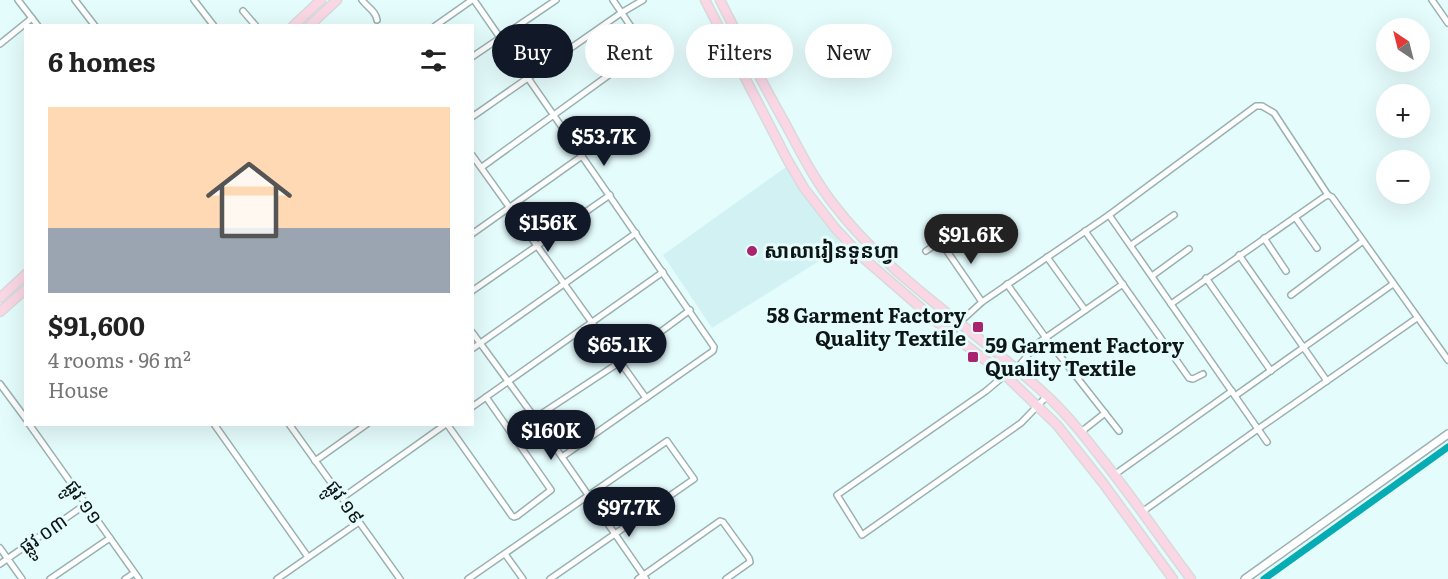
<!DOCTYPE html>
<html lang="en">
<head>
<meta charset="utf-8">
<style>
  body { margin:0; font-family:Literata,"Noto Sans Khmer",serif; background:#f6f6f6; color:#222; height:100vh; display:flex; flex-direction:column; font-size:22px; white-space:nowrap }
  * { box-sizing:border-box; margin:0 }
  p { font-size:20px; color:#767676 }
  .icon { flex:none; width:33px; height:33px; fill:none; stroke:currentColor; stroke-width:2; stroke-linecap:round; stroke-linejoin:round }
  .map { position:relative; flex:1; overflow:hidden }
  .details { position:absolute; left:24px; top:24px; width:450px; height:402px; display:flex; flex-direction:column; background:#fff; border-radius:0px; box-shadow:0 6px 24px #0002 }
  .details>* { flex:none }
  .top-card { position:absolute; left:492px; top:24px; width:570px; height:54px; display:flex; gap:12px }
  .needle { width:39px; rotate:325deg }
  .buttons { position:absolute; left:1376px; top:18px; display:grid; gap:12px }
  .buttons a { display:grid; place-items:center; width:54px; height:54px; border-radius:50%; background:#fff; box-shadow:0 6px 24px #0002; font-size:30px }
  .price { position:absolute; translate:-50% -51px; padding:0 14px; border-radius:21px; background:#111827; color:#fff; font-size:20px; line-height:39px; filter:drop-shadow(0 2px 3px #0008) }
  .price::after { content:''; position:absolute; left:50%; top:36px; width:18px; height:14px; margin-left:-9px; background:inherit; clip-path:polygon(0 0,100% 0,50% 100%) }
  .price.selected { background:#222; color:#fff }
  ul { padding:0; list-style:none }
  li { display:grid; align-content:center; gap:12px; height:318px; padding:0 24px }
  li span { display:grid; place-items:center; height:186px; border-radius:0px; color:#555 }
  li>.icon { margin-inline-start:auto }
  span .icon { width:108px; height:108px; fill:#fffc; stroke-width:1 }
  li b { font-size:26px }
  h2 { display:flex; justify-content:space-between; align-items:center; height:72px; padding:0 24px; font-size:26px }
  .chip { padding:0 21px; border-radius:27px; background:#fff; box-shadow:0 6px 24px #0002; font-size:21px; line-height:54px }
  .chip.selected { background:#111827; color:#fff }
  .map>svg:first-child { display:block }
  .built { fill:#d1f1f3 }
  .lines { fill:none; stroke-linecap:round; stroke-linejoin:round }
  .canal { stroke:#05acb3; stroke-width:7 }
  .minor-casing { stroke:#9bb1b1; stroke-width:8 }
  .tertiary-casing { stroke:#9bb1b1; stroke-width:10 }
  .primary-casing { stroke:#d8dada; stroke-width:11 }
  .minor { stroke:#fff; stroke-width:5 }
  .tertiary { stroke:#fff; stroke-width:7 }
  .primary { stroke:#fbd7e6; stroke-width:8 }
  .poi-dot { fill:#a8246f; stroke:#e5fcfd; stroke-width:2 }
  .labels { text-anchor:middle; stroke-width:6; stroke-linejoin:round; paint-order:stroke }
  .poi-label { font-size:20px; font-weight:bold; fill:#0e1617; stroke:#e5fcfd; text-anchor:start }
  .street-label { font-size:20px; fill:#0e1617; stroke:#e5fcfd }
</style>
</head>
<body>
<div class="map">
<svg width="1448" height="579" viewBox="0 0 1448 579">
  <rect width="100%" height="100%" fill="#e5fcfd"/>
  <polygon class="built" points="786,167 804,196 843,246 712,328 663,255"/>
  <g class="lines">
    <polyline class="canal" points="1264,579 1448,447"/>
    <g class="minor-casing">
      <g id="minor">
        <polyline points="18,0 38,26"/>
        <polyline points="75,0 95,26"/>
        <polyline points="194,0 214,26"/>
        <path d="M362,0C367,7 376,11 377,20"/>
        <polyline points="474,0 714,347 713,351 562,457"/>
        <polyline points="1432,0 1448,23"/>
        <polyline points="243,11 256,26"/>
        <polyline points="435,26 472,0"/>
        <polyline points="0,44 32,18"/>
        <polyline points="472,57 556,0"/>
        <polyline points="472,117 621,13 643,0"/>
        <polyline points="472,155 646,398"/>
        <polyline points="482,167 642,51 644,48 642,43 613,0"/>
        <polyline points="1109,215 1267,442"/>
        <polyline points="1295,217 1317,248"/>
        <polyline points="1085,231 1189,378 1193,379 1203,374"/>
        <polyline points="472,234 582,156"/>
        <polyline points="1264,238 1286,271"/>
        <polyline points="940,241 982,302"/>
        <polyline points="1131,245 1174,215"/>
        <polyline points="926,251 953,233"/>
        <polyline points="1239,255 1327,381"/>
        <polyline points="1047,257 1085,310"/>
        <polyline points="1152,276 1189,249"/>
        <polyline points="1206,278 1271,371"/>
        <polyline points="1007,284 1046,338 1119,431"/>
        <polyline points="472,291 610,195"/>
        <polyline points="1291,295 1363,241"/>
        <polyline points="1171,304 1324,197 1328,195 1332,197 1448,360"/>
        <polyline points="472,332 535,418 646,579"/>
        <polyline points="951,334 959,323 982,302 1109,215 1256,106 1262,106 1274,113 1328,195"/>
        <polyline points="472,349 636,233"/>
        <polyline points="1017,368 1038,343 1123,284"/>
        <polyline points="1005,375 986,391 837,495 862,535 1021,423 1047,396"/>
        <polyline points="0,384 26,419"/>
        <polyline points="1235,396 1393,284"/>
        <polyline points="472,407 663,272"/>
        <polyline points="535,418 620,362 690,310"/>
        <polyline points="29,424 139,579"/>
        <polyline points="214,424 308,557"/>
        <polyline points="289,424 400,579"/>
        <polyline points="447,424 512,516 514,517 517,516 551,490 486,397"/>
        <polyline points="1081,432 1105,413"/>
        <polyline points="315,461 367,424"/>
        <polyline points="1114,475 1232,391"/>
        <polyline points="342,498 446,424"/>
        <polyline points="1142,512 1258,429 1417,318"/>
        <polyline points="0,548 22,579"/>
        <polyline points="505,554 523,579"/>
        <polyline points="0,564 86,504"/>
        <polyline points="50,579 110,538"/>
        <polyline points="125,579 134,573"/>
        <polyline points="277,579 359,522"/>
        <polyline points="468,579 667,441 694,479 550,579"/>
        <polyline points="638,579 720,521 723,522 749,558 750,562 726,579"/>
      </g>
    </g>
    <g class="tertiary-casing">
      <polyline id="tertiary" points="1245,579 1448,434"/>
    </g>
    <g class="primary-casing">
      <g id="primary">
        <polyline points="705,0 787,159 804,188 835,228 861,256 951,334 1005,375 1057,425 1103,483 1173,579"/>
        <path d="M720,0C741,42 763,84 786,125C801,153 815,181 835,206C892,280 977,331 1045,394C1066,413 1084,436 1102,459C1133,498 1161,539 1191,579"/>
        <polyline points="293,26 321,0"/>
        <polyline points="309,26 337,0"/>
        <polyline points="0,298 26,274"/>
        <polyline points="0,312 26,289"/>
      </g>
    </g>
    <use href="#minor" class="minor"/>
    <use href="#tertiary" class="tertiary"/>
    <use href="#primary" class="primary"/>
  </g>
  <g class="poi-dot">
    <circle cx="752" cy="251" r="6"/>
    <rect x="972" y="321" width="12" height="12" rx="3"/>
    <rect x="967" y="351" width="12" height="12" rx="3"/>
  </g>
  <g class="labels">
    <g class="poi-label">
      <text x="764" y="258">សាលារៀនទួនហ្វា</text>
      <text x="966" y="323" text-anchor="end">58 Garment Factory<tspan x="966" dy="23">Quality Textile</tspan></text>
      <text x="985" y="353">59 Garment Factory<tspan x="985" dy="23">Quality Textile</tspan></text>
    </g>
    <g class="street-label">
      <text transform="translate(84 502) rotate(55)" y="7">ផ្លូវ ១១</text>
      <text transform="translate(345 502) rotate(54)" y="7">ផ្លូវ ១៩</text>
      <text transform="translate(43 534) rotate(-35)" y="7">ផ្លូវ ០៣</text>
    </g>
  </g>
</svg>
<div class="buttons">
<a><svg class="needle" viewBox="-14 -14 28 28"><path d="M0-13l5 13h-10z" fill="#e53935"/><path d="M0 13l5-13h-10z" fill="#767676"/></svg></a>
<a>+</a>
<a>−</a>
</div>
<b class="price" style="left:604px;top:167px">$53.7K</b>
<b class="price" style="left:548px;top:253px">$156K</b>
<b class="price selected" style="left:971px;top:265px">$91.6K</b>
<b class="price" style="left:620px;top:375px">$65.1K</b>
<b class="price" style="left:551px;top:461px">$160K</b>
<b class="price" style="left:629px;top:538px">$97.7K</b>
<div class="top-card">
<a class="chip selected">Buy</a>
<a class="chip">Rent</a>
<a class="chip">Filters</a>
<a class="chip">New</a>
</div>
<section class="details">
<h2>6 homes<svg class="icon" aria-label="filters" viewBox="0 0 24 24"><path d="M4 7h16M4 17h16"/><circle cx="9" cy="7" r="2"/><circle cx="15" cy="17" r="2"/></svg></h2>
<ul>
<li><span style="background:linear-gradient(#ffd9b3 65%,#9aa5b1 0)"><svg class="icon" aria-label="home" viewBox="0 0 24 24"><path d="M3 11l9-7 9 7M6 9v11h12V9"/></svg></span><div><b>$91,600</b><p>4 rooms · 96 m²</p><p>House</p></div></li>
</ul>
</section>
</div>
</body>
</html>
